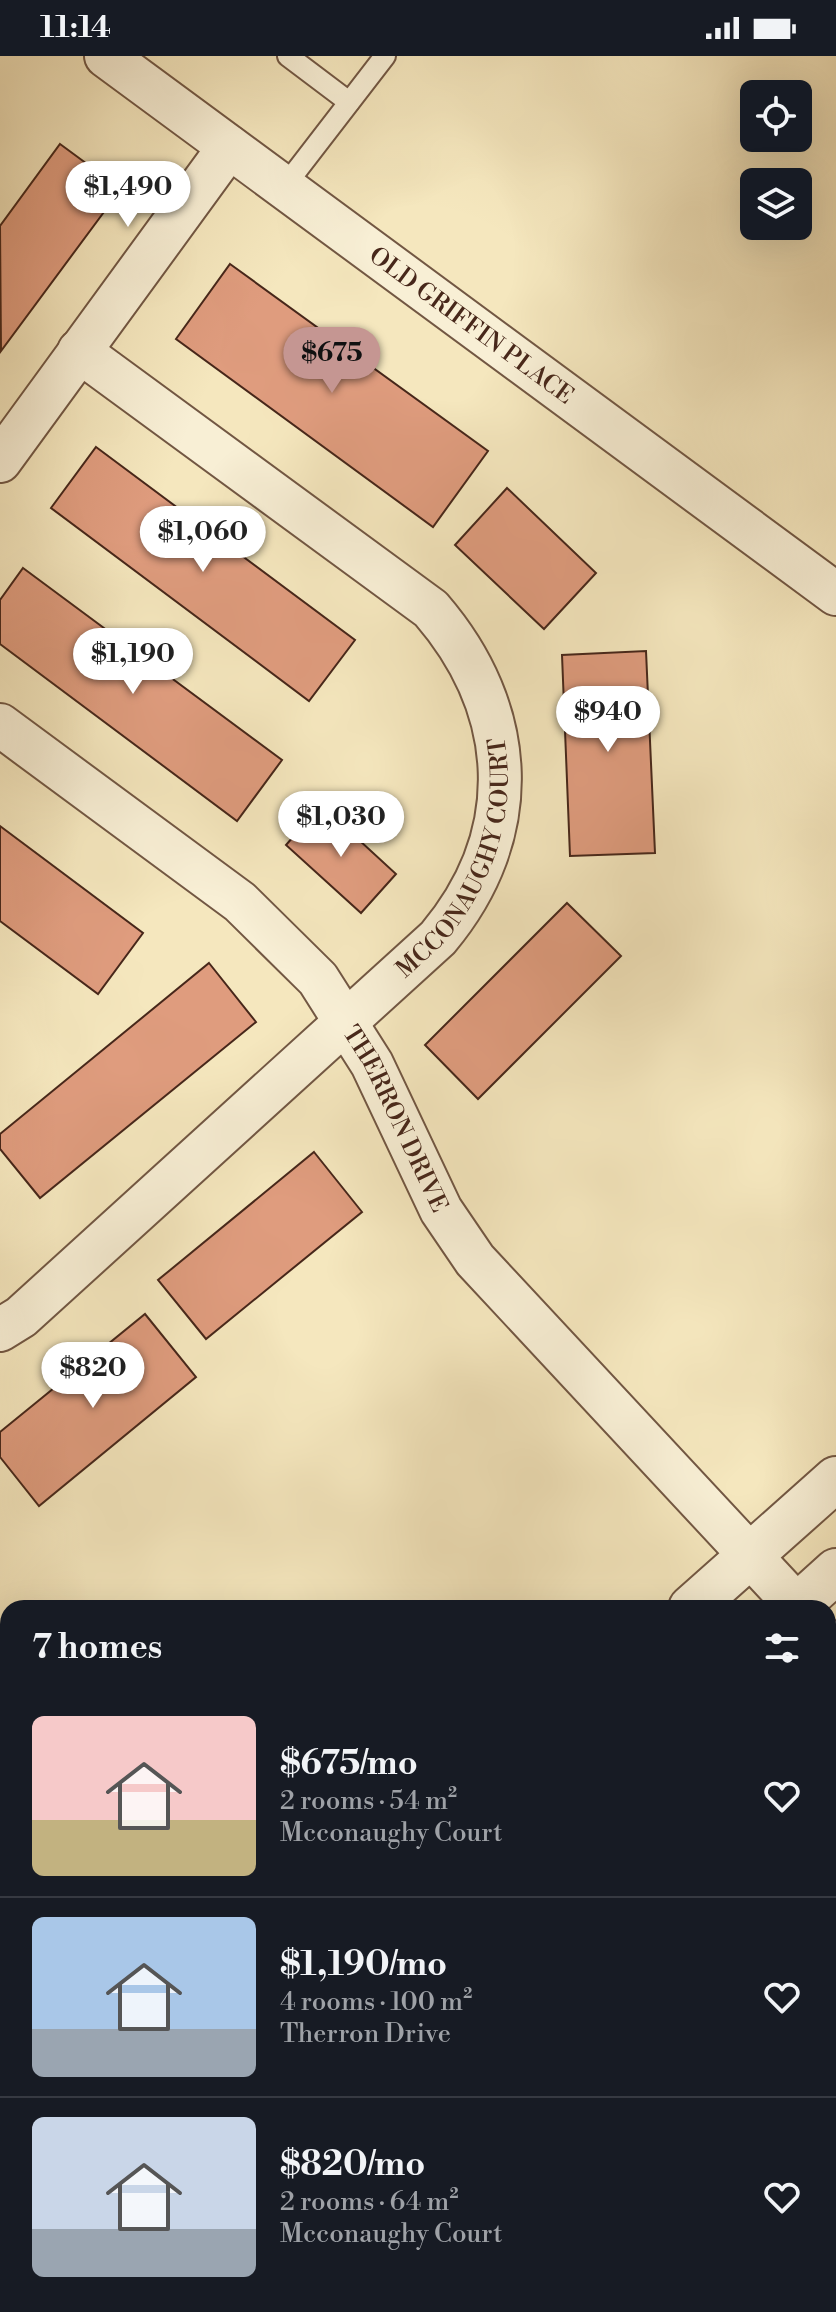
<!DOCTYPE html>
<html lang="en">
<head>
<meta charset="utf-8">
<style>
  body { margin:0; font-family:"Libre Bodoni",serif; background:#20242c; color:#f1f3f6; height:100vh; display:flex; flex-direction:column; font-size:30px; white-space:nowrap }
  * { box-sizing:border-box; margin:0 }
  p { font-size:26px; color:#9ea1a6 }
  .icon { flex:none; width:44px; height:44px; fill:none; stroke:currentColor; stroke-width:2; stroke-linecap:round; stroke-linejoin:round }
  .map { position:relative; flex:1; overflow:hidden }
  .side { position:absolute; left:0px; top:1544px; width:836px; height:712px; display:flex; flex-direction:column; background:#171b24; border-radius:24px 24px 0 0; box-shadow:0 8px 32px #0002 }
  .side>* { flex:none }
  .fabs { position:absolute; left:740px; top:24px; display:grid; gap:16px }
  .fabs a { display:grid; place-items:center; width:72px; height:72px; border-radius:12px; background:#171b24; box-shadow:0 8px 32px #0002; font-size:40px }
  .price { position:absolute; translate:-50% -68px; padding:0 18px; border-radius:28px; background:#fff; color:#222; font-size:26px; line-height:52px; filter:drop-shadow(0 2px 4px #0008) }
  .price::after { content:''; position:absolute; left:50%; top:48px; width:24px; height:18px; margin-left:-12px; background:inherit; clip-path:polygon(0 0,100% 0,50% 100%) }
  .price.selected { background:#c59692; color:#111 }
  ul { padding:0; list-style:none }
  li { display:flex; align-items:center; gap:24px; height:200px; padding:0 32px }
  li+li { border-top:2px solid #363941 }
  li span { display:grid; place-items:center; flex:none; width:224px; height:160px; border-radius:12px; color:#555 }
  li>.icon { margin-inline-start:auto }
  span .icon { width:96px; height:96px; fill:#fffc; stroke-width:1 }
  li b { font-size:34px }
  h2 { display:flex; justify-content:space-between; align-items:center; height:96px; padding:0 32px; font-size:34px }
  .status { display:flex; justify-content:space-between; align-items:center; height:56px; padding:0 40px; background:#171b24; direction:ltr }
  .status svg { height:22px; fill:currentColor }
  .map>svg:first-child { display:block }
  .building { fill:#df9c7e; stroke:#47271a; stroke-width:2 }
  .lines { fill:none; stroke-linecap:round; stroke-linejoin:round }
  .service-casing { stroke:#725743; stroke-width:24 }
  .minor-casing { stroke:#725743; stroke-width:46 }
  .tertiary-casing { stroke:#725743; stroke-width:48 }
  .service { stroke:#f8efd5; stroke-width:20 }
  .minor { stroke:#f8efd5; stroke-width:42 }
  .tertiary { stroke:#f8efd5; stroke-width:44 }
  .labels { text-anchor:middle; stroke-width:6; stroke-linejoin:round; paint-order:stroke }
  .street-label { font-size:24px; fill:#47271a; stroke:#f8efd5 }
</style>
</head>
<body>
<div class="status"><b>11:14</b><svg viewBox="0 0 49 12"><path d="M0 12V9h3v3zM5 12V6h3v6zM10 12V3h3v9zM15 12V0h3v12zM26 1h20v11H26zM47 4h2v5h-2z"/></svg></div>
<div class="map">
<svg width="836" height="2256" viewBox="0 0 836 2256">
  <rect width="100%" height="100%" fill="#f5e7be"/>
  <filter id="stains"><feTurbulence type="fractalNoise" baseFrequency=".0025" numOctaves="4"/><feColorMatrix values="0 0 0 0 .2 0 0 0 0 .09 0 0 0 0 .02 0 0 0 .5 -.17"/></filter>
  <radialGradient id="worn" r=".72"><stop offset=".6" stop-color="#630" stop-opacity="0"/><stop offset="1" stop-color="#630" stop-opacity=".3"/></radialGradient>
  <g class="building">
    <polygon points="60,88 121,133 1,295 0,170"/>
    <polygon points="230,208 488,395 433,471 176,283"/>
    <polygon points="96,391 355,584 309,645 51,452"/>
    <polygon points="507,432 596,517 544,573 455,489"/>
    <polygon points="23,512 282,704 237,765 0,588 0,544"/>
    <polygon points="646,595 655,797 570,800 562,599"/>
    <polygon points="321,749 396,818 361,857 286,789"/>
    <polygon points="0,770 143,877 98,938 0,865"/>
    <polygon points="567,847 621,900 478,1043 425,989"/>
    <polygon points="209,907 256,966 40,1142 0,1093 0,1078"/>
    <polygon points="314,1096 362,1156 206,1283 158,1224"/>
    <polygon points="145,1258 196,1321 39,1450 0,1401 0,1376"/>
    <polygon points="836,1777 836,1896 828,1897 828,1784"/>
    <polygon points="836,2013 836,2103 830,2104 828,2014"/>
  </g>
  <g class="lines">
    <g class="service-casing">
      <g id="service">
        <polyline points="288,0 349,46"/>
        <polyline points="284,131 385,0"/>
        <polyline points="828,1758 836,1758"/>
      </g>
    </g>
    <g class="minor-casing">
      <g id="minor">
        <path id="s1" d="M106,0L836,538"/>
        <polyline points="0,405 229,91"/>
        <path id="s2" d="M0,669L240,846L318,923L372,1008L441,1154L475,1204L799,1552"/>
        <path id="s3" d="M0,1274L21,1261L438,882C525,778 518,654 431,553L79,295"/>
        <polyline points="828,1585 836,1594"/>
        <polyline points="828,2196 836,2195"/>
        <polyline points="525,2252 546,2248"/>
      </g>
    </g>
    <g class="tertiary-casing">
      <g id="tertiary">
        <polyline points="691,1552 836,1423"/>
        <polyline points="795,1552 836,1515"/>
        <polyline points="0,2177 8,2170"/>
        <polyline points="17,2256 26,2248"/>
      </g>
    </g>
    <use href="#service" class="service"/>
    <use href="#minor" class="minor"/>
    <use href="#tertiary" class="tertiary"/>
  </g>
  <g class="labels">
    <g class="street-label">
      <text dy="8" stroke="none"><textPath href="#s1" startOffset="454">OLD GRIFFIN PLACE</textPath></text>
      <text dy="8" stroke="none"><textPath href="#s3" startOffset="670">MCCONAUGHY COURT</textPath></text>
      <text dy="8" stroke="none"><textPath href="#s2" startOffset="568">THERRON DRIVE</textPath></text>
    </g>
  </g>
  <rect width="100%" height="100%" filter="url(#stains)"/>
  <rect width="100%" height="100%" fill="url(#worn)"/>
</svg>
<div class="fabs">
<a><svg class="icon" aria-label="locate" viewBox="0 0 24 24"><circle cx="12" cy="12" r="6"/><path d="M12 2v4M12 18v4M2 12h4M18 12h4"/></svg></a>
<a><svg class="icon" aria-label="layers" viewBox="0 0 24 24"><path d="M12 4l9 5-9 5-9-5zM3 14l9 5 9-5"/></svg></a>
</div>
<b class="price" style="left:128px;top:173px">$1,490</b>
<b class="price selected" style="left:332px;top:339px">$675</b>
<b class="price" style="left:203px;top:518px">$1,060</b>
<b class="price" style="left:133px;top:640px">$1,190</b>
<b class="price" style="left:608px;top:698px">$940</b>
<b class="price" style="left:341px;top:803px">$1,030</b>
<b class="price" style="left:93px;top:1354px">$820</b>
<section class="side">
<h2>7 homes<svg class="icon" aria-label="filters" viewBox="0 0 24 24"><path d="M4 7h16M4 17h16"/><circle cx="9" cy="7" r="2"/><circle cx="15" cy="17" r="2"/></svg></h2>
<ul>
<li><span style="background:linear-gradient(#f6c9c9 65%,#c2b280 0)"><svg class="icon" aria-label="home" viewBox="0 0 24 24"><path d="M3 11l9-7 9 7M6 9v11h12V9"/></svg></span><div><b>$675/mo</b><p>2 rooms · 54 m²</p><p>Mcconaughy Court</p></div><svg class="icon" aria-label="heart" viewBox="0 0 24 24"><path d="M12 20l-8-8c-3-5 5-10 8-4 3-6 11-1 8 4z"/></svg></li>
<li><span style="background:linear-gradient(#a9c7e8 70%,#9aa5b1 0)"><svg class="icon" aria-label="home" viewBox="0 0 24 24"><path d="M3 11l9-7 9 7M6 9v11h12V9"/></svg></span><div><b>$1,190/mo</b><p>4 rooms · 100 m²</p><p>Therron Drive</p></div><svg class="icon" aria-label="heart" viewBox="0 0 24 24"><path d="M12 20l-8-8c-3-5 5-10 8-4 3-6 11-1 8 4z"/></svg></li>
<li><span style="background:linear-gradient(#c9d6e8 70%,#9aa5b1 0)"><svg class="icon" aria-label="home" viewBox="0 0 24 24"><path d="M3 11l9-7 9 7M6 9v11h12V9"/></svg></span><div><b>$820/mo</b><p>2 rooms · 64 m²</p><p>Mcconaughy Court</p></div><svg class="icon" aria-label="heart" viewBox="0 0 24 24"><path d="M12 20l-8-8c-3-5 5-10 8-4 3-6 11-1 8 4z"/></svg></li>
</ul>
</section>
</div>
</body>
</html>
